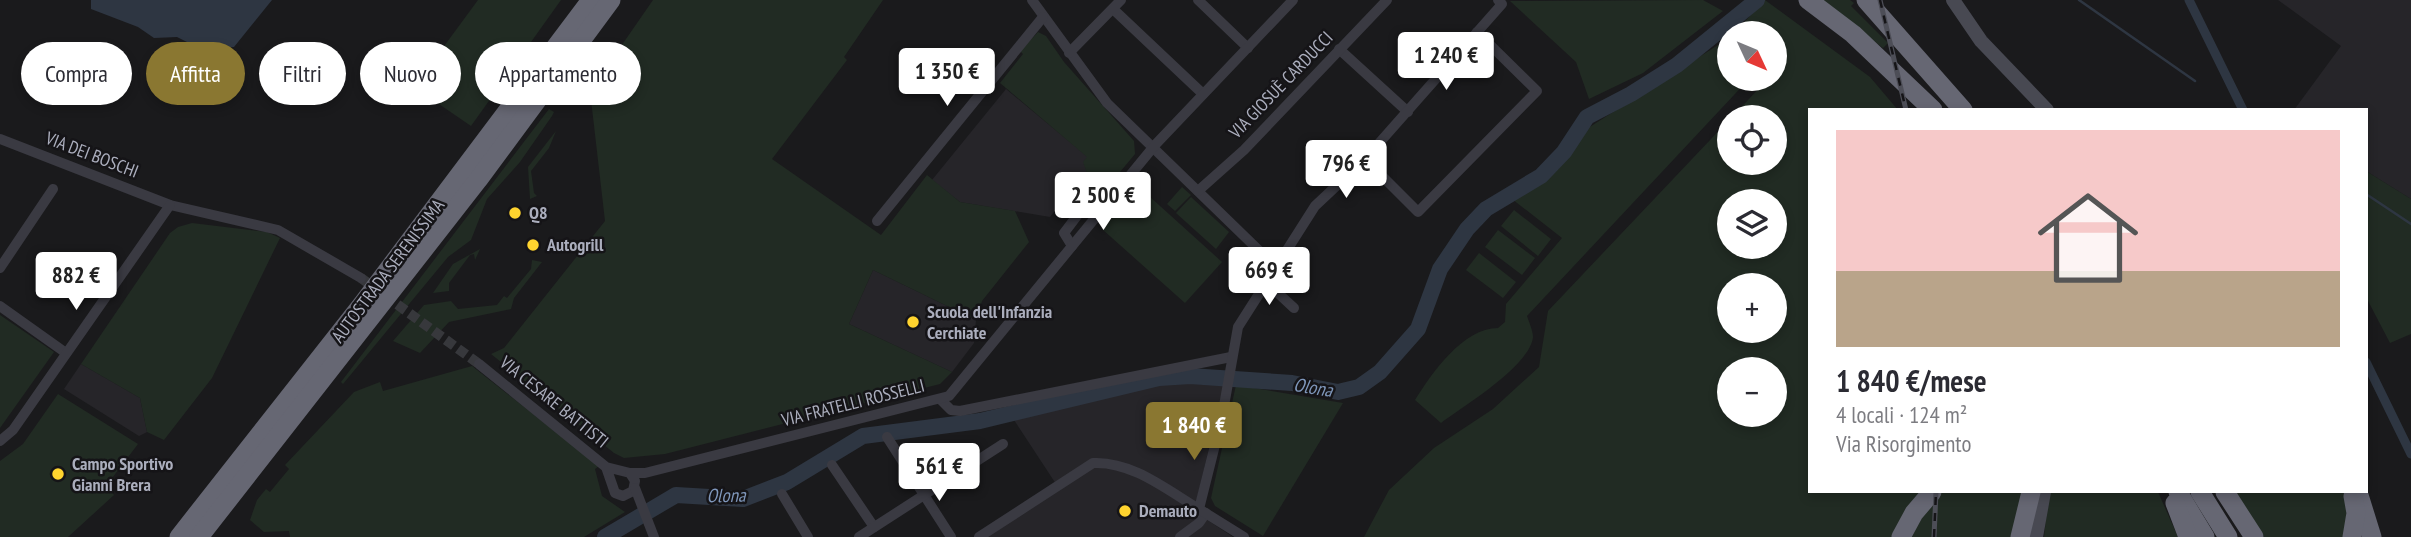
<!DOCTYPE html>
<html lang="it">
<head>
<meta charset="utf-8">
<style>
  body { margin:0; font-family:"PT Sans Narrow",sans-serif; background:#f7f7f7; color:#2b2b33; height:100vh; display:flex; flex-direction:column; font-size:26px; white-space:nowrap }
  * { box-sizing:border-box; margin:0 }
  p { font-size:23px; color:#7c7c81 }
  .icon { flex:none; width:38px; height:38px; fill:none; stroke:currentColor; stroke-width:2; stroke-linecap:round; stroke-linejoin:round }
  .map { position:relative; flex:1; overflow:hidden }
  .sheet { position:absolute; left:1808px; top:108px; width:560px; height:385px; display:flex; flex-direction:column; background:#fff; border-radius:0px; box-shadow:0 4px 10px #0003 }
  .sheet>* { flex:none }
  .hud { position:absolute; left:21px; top:42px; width:665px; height:63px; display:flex; gap:14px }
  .needle { width:46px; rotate:134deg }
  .controls { position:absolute; left:1717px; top:21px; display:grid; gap:14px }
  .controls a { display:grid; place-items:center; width:70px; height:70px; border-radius:50%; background:#fff; box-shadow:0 4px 10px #0003; font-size:35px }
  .price { position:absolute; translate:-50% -60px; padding:0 16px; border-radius:7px; background:#fff; color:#222; font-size:23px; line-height:46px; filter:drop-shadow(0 2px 4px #0008) }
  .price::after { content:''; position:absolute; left:50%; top:42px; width:21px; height:16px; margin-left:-10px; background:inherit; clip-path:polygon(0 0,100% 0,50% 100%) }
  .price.current { background:#8a7731; color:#fff }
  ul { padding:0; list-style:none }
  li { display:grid; align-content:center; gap:14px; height:371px; padding:0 28px }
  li+li { border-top:2px solid #e1e1e2 }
  li span { display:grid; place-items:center; height:217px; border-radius:0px; color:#555 }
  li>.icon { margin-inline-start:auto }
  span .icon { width:126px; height:126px; fill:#fffc; stroke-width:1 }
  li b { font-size:30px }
  .tag { padding:0 24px; border-radius:32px; background:#fff; box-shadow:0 4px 10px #0003; font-size:24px; line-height:63px }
  .tag.current { background:#8a7731; color:#fff }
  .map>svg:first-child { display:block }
  .built { fill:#262529 }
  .green { fill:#212b23; fill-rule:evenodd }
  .water { fill:#2e3642 }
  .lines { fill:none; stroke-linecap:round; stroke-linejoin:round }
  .stream { stroke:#2e3642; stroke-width:2.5 }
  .canal { stroke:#2e3642; stroke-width:9 }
  .river { stroke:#2e3642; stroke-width:16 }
  .minor-tunnel { stroke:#37383c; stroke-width:10; stroke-dasharray:10 5; stroke-linecap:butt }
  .minor { stroke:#3a3a42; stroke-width:10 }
  .secondary { stroke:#484952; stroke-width:14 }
  .motorway { stroke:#666773; stroke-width:19 }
  .rail-casing { stroke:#4d4e57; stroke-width:5 }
  .rail { stroke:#151417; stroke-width:2.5; stroke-dasharray:8; stroke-linecap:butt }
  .poi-dot { fill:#ffd42f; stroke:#151417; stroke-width:2.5 }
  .labels { text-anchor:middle; stroke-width:5; stroke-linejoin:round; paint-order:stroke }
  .street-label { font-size:18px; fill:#abaebd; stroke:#151417 }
  .poi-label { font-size:18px; font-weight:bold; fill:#abaebd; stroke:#151417; text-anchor:start }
  .water-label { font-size:19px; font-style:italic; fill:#7f97bb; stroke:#151417 }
</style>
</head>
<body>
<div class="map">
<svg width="2411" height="537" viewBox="0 0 2411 537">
  <rect width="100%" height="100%" fill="#1a1a1c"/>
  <g class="built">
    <polygon points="2278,0 2411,0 2411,199 2366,171 2366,110 2294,110 2341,46"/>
    <polygon points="1006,89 1088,157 1084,162 1093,190 1061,203 1050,217 960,202 932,180"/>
    <polygon points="873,270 976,320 974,343 952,372 849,324"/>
    <polygon points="81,364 140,398 147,432 139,436 64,389"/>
    <polygon points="1168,383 1224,385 1194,511 1233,537 974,537 1056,484 1014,420"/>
  </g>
  <g class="green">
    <polygon points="478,0 561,0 471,126 414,87"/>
    <polygon points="653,0 883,0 844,57 847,60 772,159 881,235 927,175 960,202 1015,211 1029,242 982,301 976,320 873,270 849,324 952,372 940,384 665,454 624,458 614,453 491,354 504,348 605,221 590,91"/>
    <polygon points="1703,0 1723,11 1643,73 1589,99 1576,62 1510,1"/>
    <path d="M1765,0L1870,77L1898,110H1810V492H1922L1894,537H1364L1389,490L1434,448L1493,409L1539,367L1548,311L1729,120V163H1774V117H1732L1765,82L1774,79V33H1734ZM1729,201H1774V247H1729ZM1729,285H1774V331H1729ZM1729,369H1774V415H1729Z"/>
    <polygon points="1821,0 1850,0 1854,3 1851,6 1888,43 1883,48"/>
    <polygon points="1038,32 1046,36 1064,62 1134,141 1135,154 1110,184 1093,190 1083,162 1087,157 1000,83 1023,54 1020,51"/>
    <path d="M1729,38V79H1749L1527,316C1529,322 1533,331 1533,337C1530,366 1464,406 1441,423L1415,400C1432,373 1463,328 1498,328L1505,322L1506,304L1562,238L1512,199L1559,168L1585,130Z"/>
    <polygon points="549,109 554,112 552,116 520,162 487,199 471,240 448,257 343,384 341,382"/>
    <polygon points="556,131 549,148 531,171 534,193 537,196 530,199 528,167"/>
    <polygon points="2366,171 2411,199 2411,334 2390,343 2366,297"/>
    <polygon points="1139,187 1222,262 1185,303 1102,229"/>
    <polygon points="1182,187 1191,195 1175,211 1167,204"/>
    <polygon points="1191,197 1229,232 1216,249 1176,213"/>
    <polygon points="1514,210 1551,239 1538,256 1501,226"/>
    <polygon points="192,223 267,232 280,238 212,378 164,440 147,432 140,398 81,364 170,233 178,227"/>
    <polygon points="1498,230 1535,258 1522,275 1485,247"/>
    <polygon points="480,249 475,260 474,254 470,255 449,283 449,291 433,293 453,264"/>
    <polygon points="1479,253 1516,282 1503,298 1466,270"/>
    <polygon points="532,260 542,262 514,298 511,309 449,322 420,353 393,341 424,305 451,301 458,309 497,305 504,296 507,298 531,269"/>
    <polygon points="0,315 54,352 0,428"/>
    <polygon points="472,366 599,466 595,469 602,496 625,512 584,537 290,537 289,531 264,532 250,520 257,500 266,489 270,492 289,469 285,465 354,392 380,382 383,391"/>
    <polygon points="1236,385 1343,403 1263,536 1215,506 1211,498"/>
    <polygon points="58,394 138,444 106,486 114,495 68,537 0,537 0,461 23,444"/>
    <polygon points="1940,492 2025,492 2016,537 1907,537"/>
    <polygon points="2049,492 2158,492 2178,537 2044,537"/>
    <polygon points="2234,492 2345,492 2348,501 2344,537 2264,537"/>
  </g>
  <polygon class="water" points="91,0 272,0 234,47 201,49 177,37 154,38 138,27 91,9"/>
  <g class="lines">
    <g class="stream">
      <polyline points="2079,0 2195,81"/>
      <polyline points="2366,194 2411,224"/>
    </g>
    <g class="canal">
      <polyline points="2189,0 2243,110"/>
      <polyline points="2366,362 2411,454"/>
    </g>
    <polyline class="river" points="605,537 676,495 743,499 787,482 863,436 980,421 1159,378 1190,376 1292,383 1338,392 1359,387 1380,372 1418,329 1440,269 1467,229 1486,209 1541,176 1564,152 1587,117 1631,94 1677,65 1757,0"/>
    <polyline class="minor-tunnel" points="361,278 479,364"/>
    <g class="minor">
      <polyline points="1032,0 1107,103 1276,267"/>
      <polyline points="1198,0 1248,48"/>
      <polyline points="1113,9 1203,94"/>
      <polyline points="1339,49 1408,112"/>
      <polyline points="1069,53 1121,0"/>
      <polyline points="0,139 170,205 278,230 361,278"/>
      <polyline points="1365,159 1418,212 1537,91 1477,32"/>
      <polyline points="1198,191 1244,150 1387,0"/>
      <polyline points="877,221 1043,17"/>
      <polyline points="1072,246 1064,233 1089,200 1110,198"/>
      <polyline points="0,268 53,189"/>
      <polyline points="1266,282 1294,308"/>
      <polyline points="0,306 66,353"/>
      <polyline points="479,364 606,467 630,473 635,481 633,491 623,496 615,493 606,467"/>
      <polyline points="940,399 951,410 960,411 1231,357"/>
      <polyline points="887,437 951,537"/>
      <polyline points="0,441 13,430 170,205"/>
      <polyline points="832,465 874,527"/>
      <polyline points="630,473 645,473 949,396 1155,145 1293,0"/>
      <polyline points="635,488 654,537"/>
      <polyline points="782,494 808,537"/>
      <polyline points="859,537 1003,444"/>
      <path d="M979,537L1093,463C1132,461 1167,490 1199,509"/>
      <polyline points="1180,537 1199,523 1206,513"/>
      <polyline points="1244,537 1199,509 1222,417 1238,327 1315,206 1365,159 1502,4 1498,0"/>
    </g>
    <g class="secondary">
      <polyline points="1953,0 1981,41 2047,110"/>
      <polyline points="2036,537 2044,492"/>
    </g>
    <g class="motorway">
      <polyline points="1808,0 1853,34 1933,110"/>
      <polyline points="1866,0 1963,110"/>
      <polyline points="2178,492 2205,537"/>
      <polyline points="2200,492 2228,537"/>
      <polyline points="2225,492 2254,537"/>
      <polyline points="2358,492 2372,537"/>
      <polyline points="2175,503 2188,537"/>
      <polyline points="179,537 363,303 591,0"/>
      <polyline points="199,537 478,180 611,0"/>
      <polyline points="1901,537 1914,513 1932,492"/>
      <polyline points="2020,537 2031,492"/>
      <polyline points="2352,537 2356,513 2353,496"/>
    </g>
    <g class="rail-casing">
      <g id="rail">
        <polyline points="1880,0 1906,110"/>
        <polyline points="1934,537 1936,492"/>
      </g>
    </g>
    <use href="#rail" class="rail"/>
  </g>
  <g class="poi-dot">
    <circle cx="515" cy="213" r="7"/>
    <circle cx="533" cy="245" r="7"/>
    <circle cx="913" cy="322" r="7"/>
    <circle cx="58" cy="474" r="7"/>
    <circle cx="1125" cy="511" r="7"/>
  </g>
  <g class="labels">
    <g class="street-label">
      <text transform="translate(1281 85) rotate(-46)" y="6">VIA GIOSUÈ CARDUCCI</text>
      <text transform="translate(92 155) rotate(21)" y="6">VIA DEI BOSCHI</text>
      <text transform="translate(388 271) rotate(-53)" y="6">AUTOSTRADA SERENISSIMA</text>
      <text transform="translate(554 402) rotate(39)" y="6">VIA CESARE BATTISTI</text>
      <text transform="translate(853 403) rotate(-14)" y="6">VIA FRATELLI ROSSELLI</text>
    </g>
    <g class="poi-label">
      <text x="529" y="219">Q8</text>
      <text x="547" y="251">Autogrill</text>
      <text x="927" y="318">Scuola dell'Infanzia<tspan x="927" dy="21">Cerchiate</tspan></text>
      <text x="72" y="470">Campo Sportivo<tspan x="72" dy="21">Gianni Brera</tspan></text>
      <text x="1139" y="517">Demauto</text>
    </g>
    <g class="water-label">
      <text transform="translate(1313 387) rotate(9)" y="7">Olona</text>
      <text transform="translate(726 495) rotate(-1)" y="7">Olona</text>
    </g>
  </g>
</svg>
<div class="controls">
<a><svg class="needle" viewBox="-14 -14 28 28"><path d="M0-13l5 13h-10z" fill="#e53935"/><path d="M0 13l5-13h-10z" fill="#7c7c81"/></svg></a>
<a><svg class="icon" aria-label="locate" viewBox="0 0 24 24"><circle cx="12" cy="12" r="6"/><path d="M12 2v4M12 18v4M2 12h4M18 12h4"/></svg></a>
<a><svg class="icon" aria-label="layers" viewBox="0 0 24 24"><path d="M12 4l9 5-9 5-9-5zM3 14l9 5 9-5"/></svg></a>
<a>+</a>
<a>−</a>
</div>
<b class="price" style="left:1446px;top:92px">1 240 €</b>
<b class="price" style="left:947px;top:108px">1 350 €</b>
<b class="price" style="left:1346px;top:200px">796 €</b>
<b class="price" style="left:1103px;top:232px">2 500 €</b>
<b class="price" style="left:1269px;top:307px">669 €</b>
<b class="price" style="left:76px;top:312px">882 €</b>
<b class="price current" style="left:1194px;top:462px">1 840 €</b>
<b class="price" style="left:939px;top:503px">561 €</b>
<div class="hud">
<a class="tag">Compra</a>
<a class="tag current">Affitta</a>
<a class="tag">Filtri</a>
<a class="tag">Nuovo</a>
<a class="tag">Appartamento</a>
</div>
<section class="sheet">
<ul>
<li><span style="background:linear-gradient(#f6c9c9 65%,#b9a48a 0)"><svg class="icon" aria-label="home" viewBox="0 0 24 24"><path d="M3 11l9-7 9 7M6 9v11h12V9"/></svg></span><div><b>1 840 €/mese</b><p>4 locali · 124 m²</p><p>Via Risorgimento</p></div></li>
</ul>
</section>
</div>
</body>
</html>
